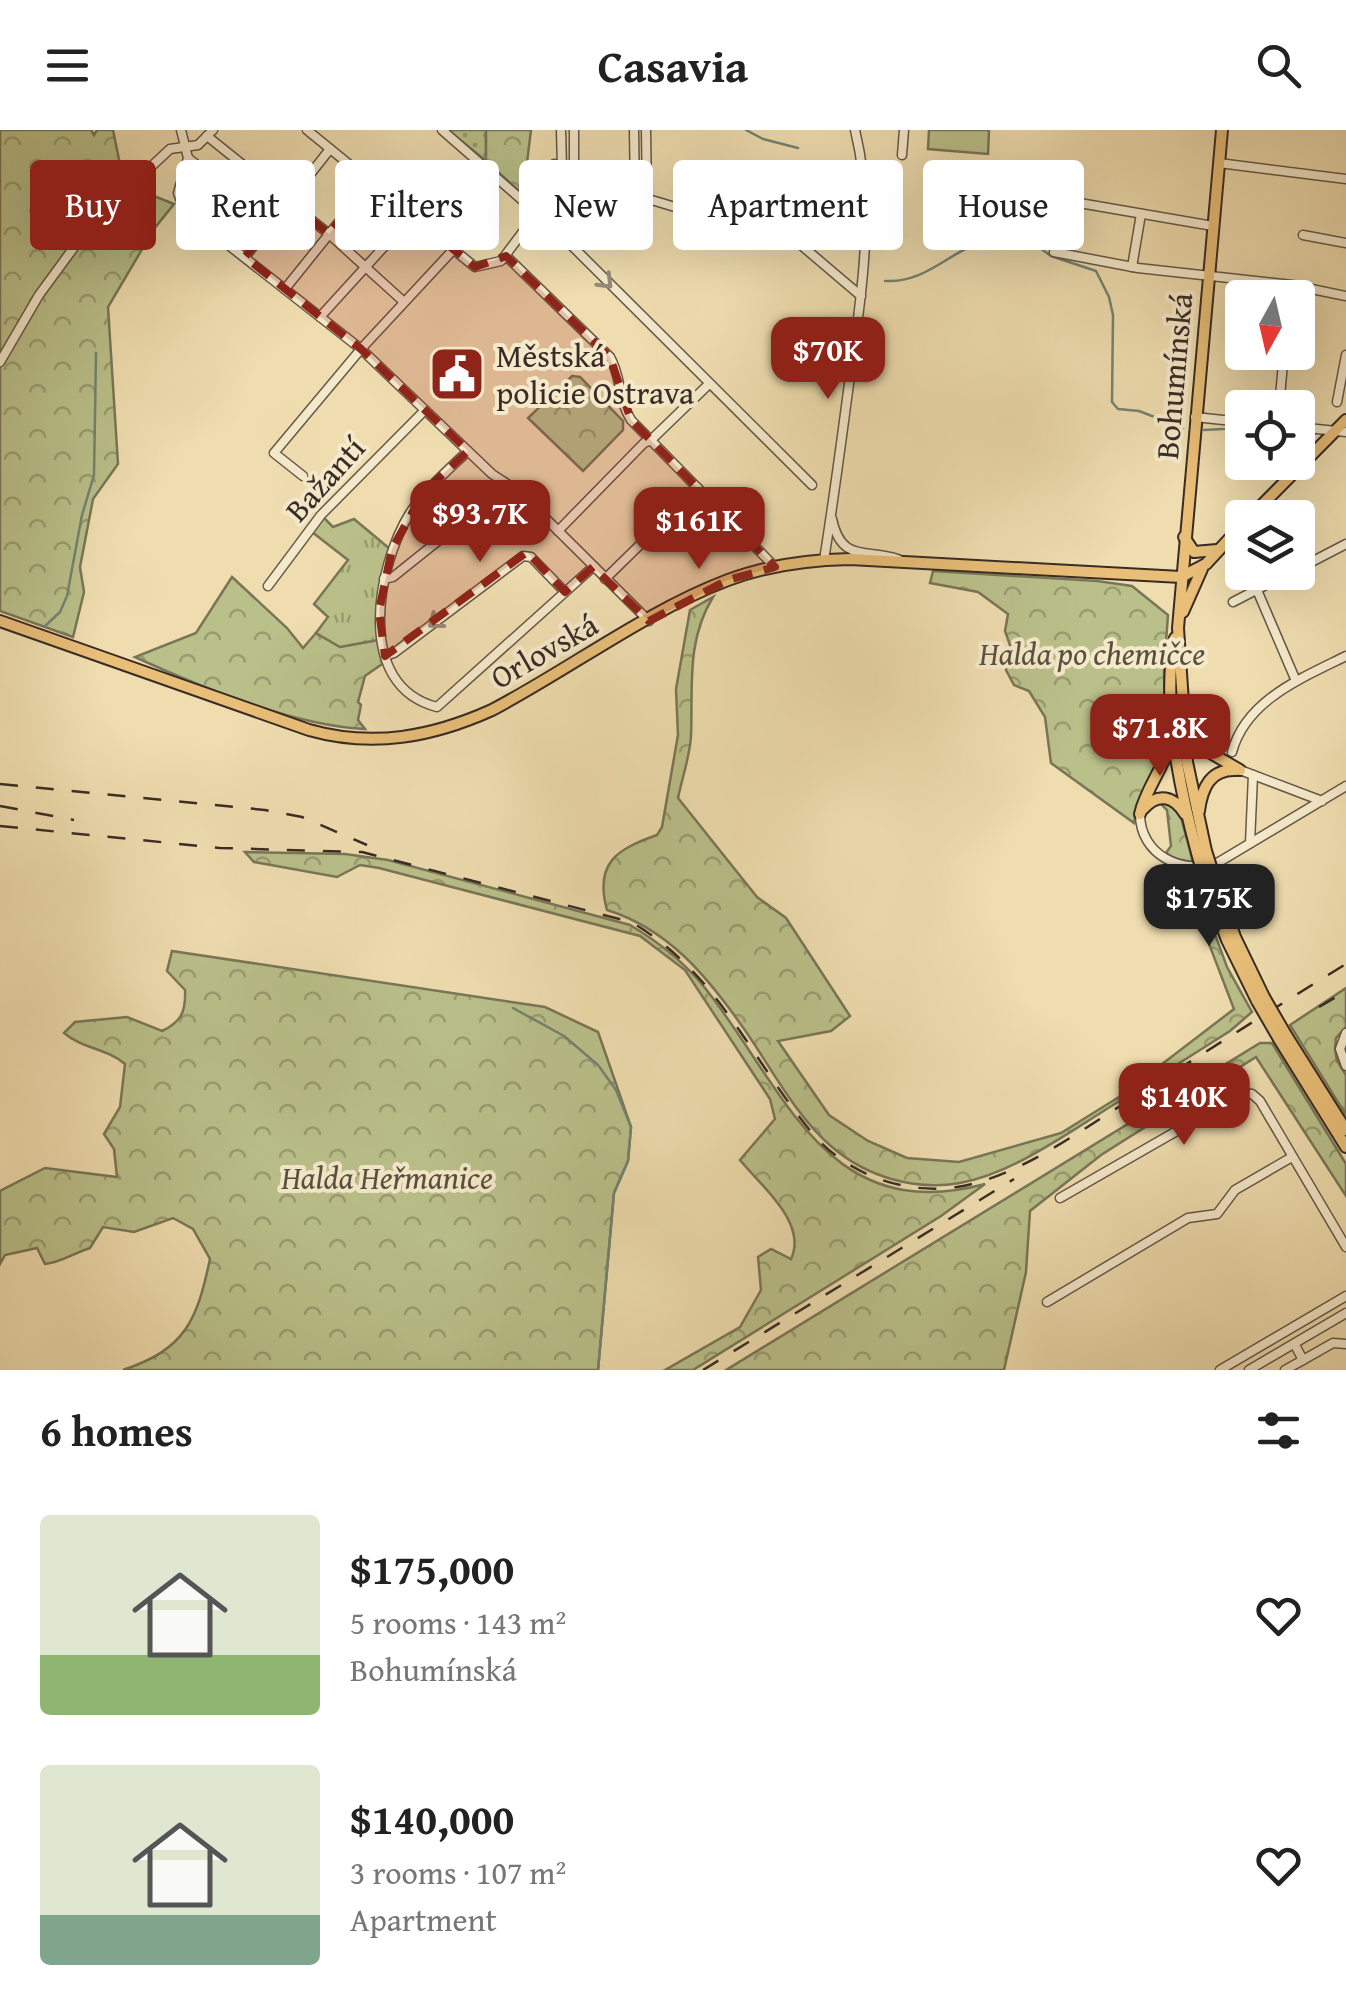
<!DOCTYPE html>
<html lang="en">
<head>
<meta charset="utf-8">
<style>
  body { margin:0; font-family:"Gentium Book Plus",serif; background:#f6f6f6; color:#222; height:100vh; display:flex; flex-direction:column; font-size:38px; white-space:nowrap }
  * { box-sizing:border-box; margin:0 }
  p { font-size:32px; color:#767676 }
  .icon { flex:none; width:55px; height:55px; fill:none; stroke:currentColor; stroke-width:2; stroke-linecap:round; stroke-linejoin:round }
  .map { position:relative; height:1240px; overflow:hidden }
  .sheet { display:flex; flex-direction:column; background:#fff; flex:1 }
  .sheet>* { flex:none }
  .hud { position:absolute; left:30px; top:30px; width:1288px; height:90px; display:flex; gap:20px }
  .needle { width:65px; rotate:188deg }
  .fabs { position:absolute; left:1225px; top:150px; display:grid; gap:20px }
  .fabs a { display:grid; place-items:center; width:90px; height:90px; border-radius:10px; background:#fff; box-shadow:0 10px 40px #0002; font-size:50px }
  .price { position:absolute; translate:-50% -85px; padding:0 22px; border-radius:20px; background:#8f2418; color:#fff; font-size:32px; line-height:65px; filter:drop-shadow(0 2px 5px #0008) }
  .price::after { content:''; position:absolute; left:50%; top:60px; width:30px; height:22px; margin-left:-15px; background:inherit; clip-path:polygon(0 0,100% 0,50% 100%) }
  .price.on { background:#222; color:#fff }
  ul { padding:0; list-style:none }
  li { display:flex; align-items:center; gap:30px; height:250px; padding:0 40px }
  li span { display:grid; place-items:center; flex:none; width:280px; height:200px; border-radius:10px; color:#555 }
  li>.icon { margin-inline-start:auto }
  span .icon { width:120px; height:120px; fill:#fffc; stroke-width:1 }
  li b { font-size:42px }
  h2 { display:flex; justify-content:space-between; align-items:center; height:120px; padding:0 40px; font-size:42px }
  .tag { padding:0 35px; border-radius:10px; background:#fff; box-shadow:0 10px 40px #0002; font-size:35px; line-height:90px }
  .tag.on { background:#8f2418; color:#fff }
  header { display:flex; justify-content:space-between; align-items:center; height:130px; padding:0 40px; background:#fff; font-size:45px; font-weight:700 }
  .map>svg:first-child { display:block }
  .grass { fill:url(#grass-dots); stroke:#797657; stroke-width:2.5 }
  .forest { fill:url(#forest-crowns); stroke:#797657; stroke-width:2.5 }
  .park { fill:url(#park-tufts); stroke:#797657; stroke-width:2.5 }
  .garden { fill:#bac08a; stroke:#797657; stroke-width:2.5 }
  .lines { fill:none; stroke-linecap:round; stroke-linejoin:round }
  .stream { stroke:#738371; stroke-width:2.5 }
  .minor-casing { stroke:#665847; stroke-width:11 }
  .major-casing { stroke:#382c24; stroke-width:14 }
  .minor { stroke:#f5e9cb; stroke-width:8 }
  .major { stroke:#e8be78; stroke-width:10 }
  .rail { stroke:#382c24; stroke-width:2.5; stroke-dasharray:18 18; stroke-linecap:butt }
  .major-bridge-casing { stroke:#382c24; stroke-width:14; stroke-linecap:butt }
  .major-bridge { stroke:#e8be78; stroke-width:10 }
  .oneway { stroke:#968a78 }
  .marked { fill:#8f2418; fill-opacity:0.2; stroke:#8f2418; stroke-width:8; stroke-dasharray:20 12; stroke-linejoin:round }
  .labels { text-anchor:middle; stroke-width:8; stroke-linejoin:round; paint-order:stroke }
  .poi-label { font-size:32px; fill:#382c24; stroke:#f5e9cb; text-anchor:start }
  .street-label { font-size:32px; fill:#382c24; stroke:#f5e9cb }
  .park-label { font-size:32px; font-style:italic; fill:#58513e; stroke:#f5e9cb }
</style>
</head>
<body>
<header><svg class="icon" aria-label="menu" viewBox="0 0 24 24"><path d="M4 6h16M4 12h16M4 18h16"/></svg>Casavia<svg class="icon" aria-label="search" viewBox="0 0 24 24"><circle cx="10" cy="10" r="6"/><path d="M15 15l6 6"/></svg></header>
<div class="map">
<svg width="1346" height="1240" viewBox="0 0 1346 1240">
  <defs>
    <pattern id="grass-dots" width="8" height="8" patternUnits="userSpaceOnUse" patternTransform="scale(2.5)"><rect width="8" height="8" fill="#bac08a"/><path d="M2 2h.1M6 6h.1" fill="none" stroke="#989c71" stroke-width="1.8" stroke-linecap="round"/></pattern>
    <pattern id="forest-crowns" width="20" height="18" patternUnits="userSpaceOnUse" patternTransform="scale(2.5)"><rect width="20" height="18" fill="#bac08a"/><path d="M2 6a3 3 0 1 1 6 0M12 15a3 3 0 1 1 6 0" fill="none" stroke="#989c71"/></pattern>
    <pattern id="park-tufts" width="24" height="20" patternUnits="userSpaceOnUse" patternTransform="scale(2.5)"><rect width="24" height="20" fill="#bac08a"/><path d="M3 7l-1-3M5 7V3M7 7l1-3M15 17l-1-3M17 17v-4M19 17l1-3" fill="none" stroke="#989c71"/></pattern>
  </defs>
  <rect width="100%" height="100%" fill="#efddaf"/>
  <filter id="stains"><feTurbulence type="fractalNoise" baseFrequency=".002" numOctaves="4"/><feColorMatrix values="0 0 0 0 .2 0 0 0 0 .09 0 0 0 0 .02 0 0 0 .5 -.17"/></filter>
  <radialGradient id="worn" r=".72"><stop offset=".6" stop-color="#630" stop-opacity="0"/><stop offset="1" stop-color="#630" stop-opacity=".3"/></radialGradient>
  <polygon class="grass" points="448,0 486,0 486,31"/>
  <g class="forest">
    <polygon points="0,0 91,0 94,5 97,0 113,0 124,54 174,74 154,99 108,177 118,334 93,369 80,437 84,462 73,507 0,481"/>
    <polygon points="486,0 531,0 523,65 486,31"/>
    <polygon points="572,246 580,247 623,291 623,300 583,341 528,288"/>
    <polygon points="933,441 1097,451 1132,456 1168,485 1164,539 1165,615 1154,643 1137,674 1134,693 1051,633 1045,587 1029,561 1014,555 1006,540 1010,515 1005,501 1008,484 978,462 930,453"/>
    <path d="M232,447L287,498L303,518L316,503L340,517L378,510L385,532L365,546L358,572L361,575L358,590L365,599C296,596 198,556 135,527L196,503Z"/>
    <path d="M713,467C686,511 693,557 691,606C690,626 682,648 678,668L757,767L786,788L850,886L831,901L778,911L829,985L868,1011L907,1028L959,1032L1061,1003L1119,967L1234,879L1181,741L1192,742L1227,837L1252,882L1230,901C1187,928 1145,955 1102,982C1059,1009 1011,1043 960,1053C915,1061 867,1047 832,1017C795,986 770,935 742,896C706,845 668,799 607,780C594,733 617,719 657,705L662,697L678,605L676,559L690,480Z"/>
    <polygon points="1159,672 1164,672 1179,680 1193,732 1177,730 1166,723 1171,716 1167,680"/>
    <path d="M245,722L345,724L388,730L630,795C657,811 685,833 705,858C785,958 825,1097 985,1054L941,1086L693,1240H665L740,1197L761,1160L758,1127L771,1119L791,1129C808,1093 761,1056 740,1030L775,989L770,969L685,840L640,806L379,738L360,735L337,747L254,732Z"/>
    <path d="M172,821L545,877L598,902L631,997L628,1031L614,1063L598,1240H123C186,1219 197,1190 210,1129L193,1099L173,1088L134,1102L103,1097L90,1118C74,1123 60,1133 45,1134L37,1118L5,1125L0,1134V1061L45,1038L117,1047L114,1019L104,1004L120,977L125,934C106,918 83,919 64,903L75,892L127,887L162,901C181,892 186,882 185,860L167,841Z"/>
    <polygon points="1346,858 1346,897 1336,908 1335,919 1337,931 1346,945 1346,985 1290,895"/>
    <polygon points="1260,913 1272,913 1346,1034 1346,1066 1256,927 1101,1025 1030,1081 1026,1142 1004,1240 726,1240"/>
  </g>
  <path class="park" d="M323,387L333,397L354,389L390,419C382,450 375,478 378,510L340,517L316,503L328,487L314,474L348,430L312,402Z"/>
  <polygon class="garden" points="929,0 989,0 988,24 928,19"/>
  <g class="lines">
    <g class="stream">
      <polyline points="746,0 763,9 798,18"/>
      <path d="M885,151C920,153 942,130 971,116C986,109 1008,109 1025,107L1051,126L1096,141L1109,167L1113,185L1112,272L1118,279L1139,281L1183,298"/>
      <polyline points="1204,300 1242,298"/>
      <polyline points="1298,303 1315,304"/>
      <polyline points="0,497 30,507"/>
      <polyline points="44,497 60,482 67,466 82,385 94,345 96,223"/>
      <polyline points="513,878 564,906 598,935 616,960 631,997 628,1031 614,1063 598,1240"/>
    </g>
    <g class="minor-casing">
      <g id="minor">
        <polyline points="181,0 188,28 178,63 185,81 361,219 492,344 518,361 649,491"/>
        <polyline points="307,0 475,137 501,131 537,83"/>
        <polyline points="442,0 554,98 812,355"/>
        <polyline points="561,0 562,37"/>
        <polyline points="574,0 574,42"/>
        <polyline points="634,0 635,65"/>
        <polyline points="646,0 647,69"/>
        <polyline points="207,6 329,104 404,172"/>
        <polyline points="902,25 904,0"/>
        <polyline points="188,28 272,93"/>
        <polyline points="1219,33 1346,49"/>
        <polyline points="554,34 635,65 801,115 861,166"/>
        <polyline points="1062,70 1213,96"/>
        <polyline points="618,80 625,62"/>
        <polyline points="1303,105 1346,113"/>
        <polyline points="1054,122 1138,138 1292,155 1346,166"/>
        <path d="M506,126L610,227C622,248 618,270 631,290L775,437"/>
        <polyline points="245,127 330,19"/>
        <polyline points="1132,137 1141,84"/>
        <polyline points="285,159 371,52"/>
        <polyline points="320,187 412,86"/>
        <polyline points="0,232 39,165 94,90 170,19 198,15 213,0"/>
        <polyline points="1337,272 1346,225"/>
        <polyline points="1279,278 1284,222"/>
        <polyline points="1195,287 1242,292"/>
        <polyline points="1298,297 1346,302"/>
        <path d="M468,321C447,341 426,359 410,383C377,436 354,556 437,577L593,437"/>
        <polyline points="303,346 274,323 361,219 453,120"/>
        <path d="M832,389C841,432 865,419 898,429"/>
        <polyline points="558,401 644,313 651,310 709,254"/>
        <path d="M824,430C834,368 842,307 850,246C862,164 875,81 855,0"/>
        <polyline points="1298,439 1346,414"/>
        <polyline points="384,449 393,447 508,355"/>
        <polyline points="605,449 698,358"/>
        <polyline points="268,456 321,385 425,280"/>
        <polyline points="1257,460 1296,551"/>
        <polyline points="1233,472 1291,442"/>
        <polyline points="385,526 394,523 523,426 531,427 565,462"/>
        <path d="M1232,622C1246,570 1302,548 1346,526"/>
        <polyline points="1240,640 1322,671"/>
        <path d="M1140,684C1140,725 1183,746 1219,732L1346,656"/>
        <polyline points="1250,713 1253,645"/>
        <polyline points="1346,903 1340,919 1346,936"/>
        <polyline points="1060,1068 1243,963 1252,964 1260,971 1346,1117"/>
        <polyline points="1047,1172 1188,1088 1217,1084 1235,1060 1292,1027"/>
        <polyline points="1295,1215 1303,1230 1333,1213 1346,1214"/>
        <polyline points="1220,1240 1346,1166"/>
        <polyline points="1249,1240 1346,1183"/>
        <polyline points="1285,1240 1303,1230"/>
      </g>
    </g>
    <g class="major-casing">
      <g id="major">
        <polyline points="1249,388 1346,290"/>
        <polyline points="1184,407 1194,422 1217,420"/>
        <polyline points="1183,482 1202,439"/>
        <path d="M0,491L309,600C373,618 432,607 492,580C570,539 646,481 728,450C767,435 809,430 850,429L1181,447L1206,434L1242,395"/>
        <path d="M1175,508C1161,573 1180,660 1197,723"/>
        <polyline points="1187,586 1207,621 1240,640"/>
        <path d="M1143,679C1158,662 1174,666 1185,684"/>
        <path d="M1199,681C1202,658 1210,639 1236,640"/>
        <path d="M1140,684C1146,657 1166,636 1171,608"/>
        <polyline points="1206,721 1187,632 1178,498 1222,0"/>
        <polyline points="1214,746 1235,807 1264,867"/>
        <polyline points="1204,748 1227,810 1257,871"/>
        <polyline points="1286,905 1346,1000"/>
        <polyline points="1279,909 1346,1017"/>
      </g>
    </g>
    <use href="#minor" class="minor"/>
    <use href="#major" class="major"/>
    <g class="rail">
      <polyline points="0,654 265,680 302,687 367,715"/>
      <polyline points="0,676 74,690"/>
      <path d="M0,696L220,718L362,722L631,792C718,842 751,930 813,1004C847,1044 904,1065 957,1057C1017,1048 1081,1000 1133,968C1204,923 1274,878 1346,834"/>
      <polyline points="1319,877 1346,861"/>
      <polyline points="703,1240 1014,1049"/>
    </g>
    <g class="major-bridge-casing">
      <g id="major-bridge">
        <polyline points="1206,721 1214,746"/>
        <polyline points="1197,723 1204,748"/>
        <polyline points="1264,867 1286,905"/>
        <polyline points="1257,871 1279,909"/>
      </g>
    </g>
    <use href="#major-bridge" class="major-bridge"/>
  </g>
  <defs><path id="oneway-chevron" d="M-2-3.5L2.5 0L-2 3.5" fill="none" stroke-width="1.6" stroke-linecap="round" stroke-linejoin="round" transform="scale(2.5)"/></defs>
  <g class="oneway">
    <use href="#oneway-chevron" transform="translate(606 152) rotate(45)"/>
    <use href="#oneway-chevron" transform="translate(435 492) rotate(143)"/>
  </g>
  <path class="marked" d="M371,52L475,137L506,126L610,227L631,290L775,437L728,450L649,491L593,437L565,462L527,422L385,526L379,481L392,419L424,362L468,321L361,219L245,127L289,72L329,104Z"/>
  <defs>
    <g id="civic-square" transform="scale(2.875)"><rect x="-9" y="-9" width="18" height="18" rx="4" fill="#8f2418" stroke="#f5e9cb"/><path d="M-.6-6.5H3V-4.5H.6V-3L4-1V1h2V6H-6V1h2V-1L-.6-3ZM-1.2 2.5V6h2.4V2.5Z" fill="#fff"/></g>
  </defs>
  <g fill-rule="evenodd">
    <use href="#civic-square" x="457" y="244"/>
  </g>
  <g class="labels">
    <g class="poi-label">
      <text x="496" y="237">Městská<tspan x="496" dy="37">policie Ostrava</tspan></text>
    </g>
    <g class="street-label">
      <text transform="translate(1174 246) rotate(-85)" y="11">Bohumínská</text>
      <text transform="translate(325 349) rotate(-48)" y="11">Bažantí</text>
      <text transform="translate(544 521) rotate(-30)" y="11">Orlovská</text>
    </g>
    <g class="park-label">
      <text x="1092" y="535">Halda po chemičce</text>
      <text x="387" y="1059">Halda Heřmanice</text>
    </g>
  </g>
  <rect width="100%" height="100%" filter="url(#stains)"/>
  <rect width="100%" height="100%" fill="url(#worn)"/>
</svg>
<div class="fabs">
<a><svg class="needle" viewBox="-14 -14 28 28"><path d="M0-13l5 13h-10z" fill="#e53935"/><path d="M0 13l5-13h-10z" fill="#767676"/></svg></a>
<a><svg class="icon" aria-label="locate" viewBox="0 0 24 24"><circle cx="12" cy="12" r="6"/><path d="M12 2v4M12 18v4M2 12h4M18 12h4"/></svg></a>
<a><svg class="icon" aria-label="layers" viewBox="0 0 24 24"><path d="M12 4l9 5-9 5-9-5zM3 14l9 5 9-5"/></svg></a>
</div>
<b class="price" style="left:828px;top:272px">$70K</b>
<b class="price" style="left:480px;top:435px">$93.7K</b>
<b class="price" style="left:699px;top:442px">$161K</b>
<b class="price" style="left:1160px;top:649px">$71.8K</b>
<b class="price on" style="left:1209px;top:819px">$175K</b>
<b class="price" style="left:1184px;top:1018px">$140K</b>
<div class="hud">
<a class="tag on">Buy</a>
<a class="tag">Rent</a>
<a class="tag">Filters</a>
<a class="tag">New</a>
<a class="tag">Apartment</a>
<a class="tag">House</a>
</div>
</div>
<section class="sheet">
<h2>6 homes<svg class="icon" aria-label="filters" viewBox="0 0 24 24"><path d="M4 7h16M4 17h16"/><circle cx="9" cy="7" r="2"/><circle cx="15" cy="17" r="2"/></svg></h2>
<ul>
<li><span style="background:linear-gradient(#dfe7d0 70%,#8fb573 0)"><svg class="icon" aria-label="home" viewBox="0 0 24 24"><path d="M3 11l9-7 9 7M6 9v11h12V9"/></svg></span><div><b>$175,000</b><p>5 rooms · 143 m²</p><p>Bohumínská</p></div><svg class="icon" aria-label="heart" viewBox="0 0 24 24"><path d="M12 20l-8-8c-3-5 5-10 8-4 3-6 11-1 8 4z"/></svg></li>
<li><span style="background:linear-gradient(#dfe7d0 75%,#7fa58c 0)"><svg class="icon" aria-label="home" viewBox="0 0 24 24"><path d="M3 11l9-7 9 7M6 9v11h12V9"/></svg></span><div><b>$140,000</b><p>3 rooms · 107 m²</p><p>Apartment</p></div><svg class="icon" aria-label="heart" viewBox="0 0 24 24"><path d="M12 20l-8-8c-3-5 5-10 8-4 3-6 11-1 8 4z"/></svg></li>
</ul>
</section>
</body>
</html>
